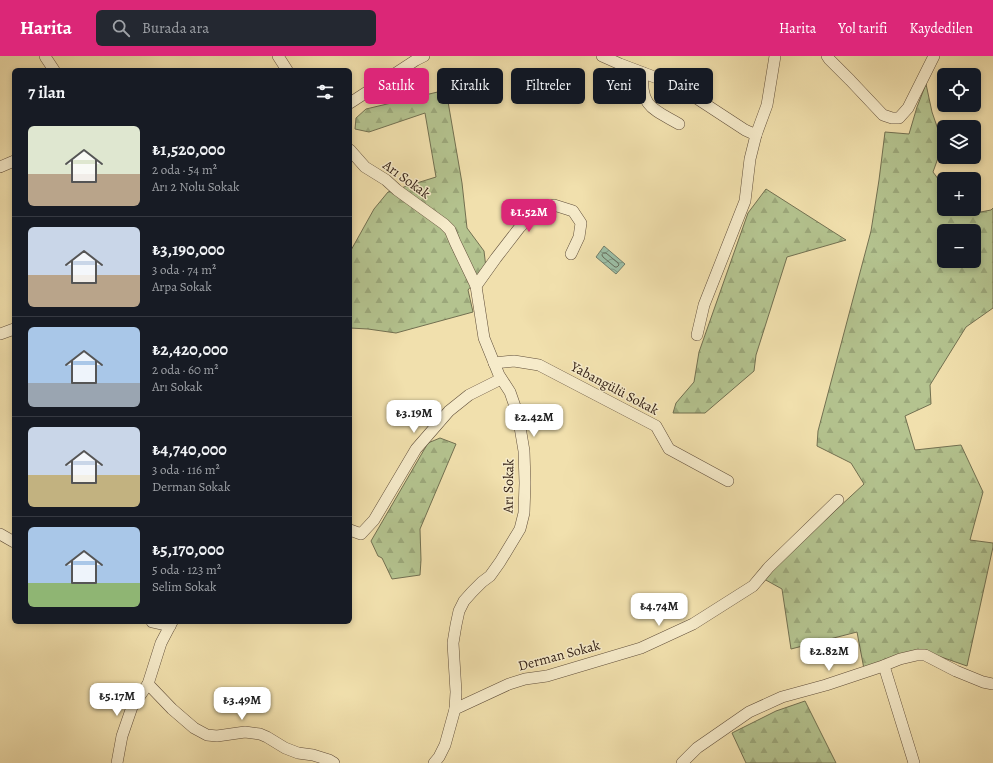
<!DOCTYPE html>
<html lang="tr">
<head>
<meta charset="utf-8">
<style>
  body { margin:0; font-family:Alegreya,serif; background:#242831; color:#f1f3f6; height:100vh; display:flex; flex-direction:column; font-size:15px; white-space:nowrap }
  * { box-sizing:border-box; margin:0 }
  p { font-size:13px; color:#9ea1a6 }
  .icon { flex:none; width:22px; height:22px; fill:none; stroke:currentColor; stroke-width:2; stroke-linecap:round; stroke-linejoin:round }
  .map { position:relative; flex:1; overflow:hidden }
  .details { position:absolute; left:12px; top:12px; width:340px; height:556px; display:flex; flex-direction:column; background:#171b24; border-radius:6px; box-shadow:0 2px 6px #0003 }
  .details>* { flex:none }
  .guide { position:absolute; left:364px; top:12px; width:380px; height:36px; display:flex; gap:8px }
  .controls { position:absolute; left:937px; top:12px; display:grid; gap:8px }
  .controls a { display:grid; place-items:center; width:44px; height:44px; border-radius:6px; background:#171b24; box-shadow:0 2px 6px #0003; font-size:20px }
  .price { position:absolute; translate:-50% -34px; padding:0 9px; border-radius:8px; background:#fff; color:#222; font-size:13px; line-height:26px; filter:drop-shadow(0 1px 2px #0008) }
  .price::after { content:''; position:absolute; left:50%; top:24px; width:12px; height:9px; margin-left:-6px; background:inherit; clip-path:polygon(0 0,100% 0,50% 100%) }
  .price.on { background:#db2777; color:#fff }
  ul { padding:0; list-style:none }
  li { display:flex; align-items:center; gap:12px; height:100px; padding:0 16px }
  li+li { border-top:1px solid #363941 }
  li span { display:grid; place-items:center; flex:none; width:112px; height:80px; border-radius:6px; color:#555 }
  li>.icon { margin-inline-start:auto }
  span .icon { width:48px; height:48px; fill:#fffc; stroke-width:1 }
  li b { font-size:17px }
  h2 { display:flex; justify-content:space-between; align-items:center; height:48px; padding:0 16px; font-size:17px }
  .chip { padding:0 14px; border-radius:6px; background:#171b24; box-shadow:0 2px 6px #0003; font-size:14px; line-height:36px }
  .chip.on { background:#db2777; color:#fff }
  header { display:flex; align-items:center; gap:24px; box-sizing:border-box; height:56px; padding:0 20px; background:#db2777; color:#fff }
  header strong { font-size:19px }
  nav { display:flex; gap:22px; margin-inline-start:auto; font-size:14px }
  .search { width:280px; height:36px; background:#242831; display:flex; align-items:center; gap:10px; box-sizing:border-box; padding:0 14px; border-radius:6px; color:#9ea1a6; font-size:15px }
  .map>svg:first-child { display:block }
  .forest { fill:url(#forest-firs); stroke:#727051; fill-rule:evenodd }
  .water { fill:url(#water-waves); stroke:#717e6b }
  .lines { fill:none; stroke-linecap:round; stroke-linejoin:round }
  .shore { stroke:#666e5c; stroke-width:1 }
  .minor-casing { stroke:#604e3a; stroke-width:12 }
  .minor { stroke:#f6ebca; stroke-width:11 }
  .labels { text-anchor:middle; stroke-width:3; stroke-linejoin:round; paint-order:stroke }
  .street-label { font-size:14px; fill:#301d13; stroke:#f6ebca }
</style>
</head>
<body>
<header>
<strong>Harita</strong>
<div class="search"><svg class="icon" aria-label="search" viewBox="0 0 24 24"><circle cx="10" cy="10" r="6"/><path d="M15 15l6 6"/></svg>Burada ara</div>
<nav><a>Harita</a><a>Yol tarifi</a><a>Kaydedilen</a></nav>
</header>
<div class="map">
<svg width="993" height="707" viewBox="0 0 993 707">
  <defs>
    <pattern id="forest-firs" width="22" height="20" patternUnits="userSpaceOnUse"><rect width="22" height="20" fill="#b4c38f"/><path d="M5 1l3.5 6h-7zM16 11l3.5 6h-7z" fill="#9ba77a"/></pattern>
    <pattern id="water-waves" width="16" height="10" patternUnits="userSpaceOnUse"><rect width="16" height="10" fill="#9cbea5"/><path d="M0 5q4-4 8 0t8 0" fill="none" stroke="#809a85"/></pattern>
  </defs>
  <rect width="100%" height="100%" fill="#f1e0ad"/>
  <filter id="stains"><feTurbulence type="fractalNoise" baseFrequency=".005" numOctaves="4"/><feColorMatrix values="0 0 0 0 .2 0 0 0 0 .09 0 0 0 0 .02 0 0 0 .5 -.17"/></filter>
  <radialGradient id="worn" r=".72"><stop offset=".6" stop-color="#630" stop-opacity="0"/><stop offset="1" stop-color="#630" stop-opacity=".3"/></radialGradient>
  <g class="forest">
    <path d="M926,28L932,56L943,88L933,116L944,131V153H961L965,159L991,154L993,152V252L966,271L930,329L931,348L905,360L915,394L961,389L983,436L970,484L993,487V491L967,610L924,595L864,613L857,576L791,593L782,533L764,523L796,491L864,428L851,407L817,390L818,375L871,175L879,124L885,76L909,78L917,51ZM944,175H974V205H944Z"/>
    <polygon points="446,34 462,127 467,172 484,195 486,212 468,234 473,256 396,277 368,273 350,272 350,196 374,153 388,136 436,121 425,57 369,76 355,73 356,62 366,53"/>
    <polygon points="766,133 846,184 787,201 756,299 754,315 705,357 673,357 676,347 694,326 699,296 748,157"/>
    <polygon points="440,382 456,388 420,473 421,504 420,519 392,523 382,502 378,500 371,485 428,387"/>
    <polygon points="805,645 836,707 746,707 732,677 776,655"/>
  </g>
  <polygon class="water" points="604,190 625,208 616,218 596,201"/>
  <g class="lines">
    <polygon class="shore" points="604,197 606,197 618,207 619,209 617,211 615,211 603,201 602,199"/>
    <g class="minor-casing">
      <g id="minor">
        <polyline points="45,0 46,2 54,14"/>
        <polyline points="278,0 287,14"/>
        <polyline points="602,0 620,8 657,22 690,38 745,74 756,79 767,49 775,0"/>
        <polyline points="827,0 829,3 850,24 883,59 892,62 899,62 908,52 934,0"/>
        <path d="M643,17C640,51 653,53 679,68"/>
        <polyline points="350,47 416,4 424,0"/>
        <polyline points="350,94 365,111 386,124 397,134 444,168 450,174 455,186 476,230 484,282 499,319 510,336 518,359 524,395 525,427 524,457 520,473 500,506 490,520 482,526 472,536 464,545 459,555 456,569 453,587 456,636 455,653 445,689 439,701 434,707"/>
        <polyline points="0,111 14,105"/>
        <polyline points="476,230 496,202 520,171 537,154 554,149 573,155 581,167 579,181 571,198"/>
        <polyline points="0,278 14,273"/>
        <polyline points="697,279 704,249 745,145 750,103 756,79"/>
        <polyline points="494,307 514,305 539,309 656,370 669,393 728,425"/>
        <polyline points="350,474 361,478 374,464 416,393 449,355 469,339 501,323"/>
        <polyline points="0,478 14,486"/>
        <polyline points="152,566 170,570"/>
        <polyline points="884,610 914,707"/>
        <polyline points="148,628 172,653 194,672 207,679 217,680 245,676 260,678 267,681 285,692 298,697 313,699 329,704 334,707"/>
        <polyline points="455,653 509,628 525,623 547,620 641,592 693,568 753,530 769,511 838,444"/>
        <polyline points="117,707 122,680 132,651 148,628 161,587 172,566"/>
        <polyline points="682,707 697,692 749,656 782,641 826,629 880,611 900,603 917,599 925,599 956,615 983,626 993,628"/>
      </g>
    </g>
    <use href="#minor" class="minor"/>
  </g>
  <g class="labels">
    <g class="street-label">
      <text transform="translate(407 123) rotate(36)" y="5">Arı Sokak</text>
      <text transform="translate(615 332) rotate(28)" y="5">Yabangülü Sokak</text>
      <text transform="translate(508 430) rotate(-89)" y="5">Arı Sokak</text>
      <text transform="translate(559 599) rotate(-15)" y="5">Derman Sokak</text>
    </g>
  </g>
  <rect width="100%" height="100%" filter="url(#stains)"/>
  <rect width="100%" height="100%" fill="url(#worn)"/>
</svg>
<div class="controls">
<a><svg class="icon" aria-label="locate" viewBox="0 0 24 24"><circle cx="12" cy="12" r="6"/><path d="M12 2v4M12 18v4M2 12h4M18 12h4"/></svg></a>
<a><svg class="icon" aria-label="layers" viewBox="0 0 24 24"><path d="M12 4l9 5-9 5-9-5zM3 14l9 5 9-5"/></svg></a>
<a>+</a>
<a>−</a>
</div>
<b class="price on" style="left:529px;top:177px">₺1.52M</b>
<b class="price" style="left:414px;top:378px">₺3.19M</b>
<b class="price" style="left:534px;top:382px">₺2.42M</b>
<b class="price" style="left:659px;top:571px">₺4.74M</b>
<b class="price" style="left:829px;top:616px">₺2.82M</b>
<b class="price" style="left:117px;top:661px">₺5.17M</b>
<b class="price" style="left:242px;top:665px">₺3.49M</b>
<div class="guide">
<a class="chip on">Satılık</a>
<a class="chip">Kiralık</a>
<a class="chip">Filtreler</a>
<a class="chip">Yeni</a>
<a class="chip">Daire</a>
</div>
<section class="details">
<h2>7 ilan<svg class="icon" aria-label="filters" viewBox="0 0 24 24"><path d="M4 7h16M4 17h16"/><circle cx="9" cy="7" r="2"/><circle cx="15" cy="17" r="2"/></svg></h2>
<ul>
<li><span style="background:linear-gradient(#dfe7d0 60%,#b9a48a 0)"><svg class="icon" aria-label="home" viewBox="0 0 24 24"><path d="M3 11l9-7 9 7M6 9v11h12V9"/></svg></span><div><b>₺1,520,000</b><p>2 oda · 54 m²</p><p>Arı 2 Nolu Sokak</p></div></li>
<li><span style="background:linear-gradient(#c9d6e8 60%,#b9a48a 0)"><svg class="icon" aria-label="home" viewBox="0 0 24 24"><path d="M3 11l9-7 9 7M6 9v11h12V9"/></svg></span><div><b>₺3,190,000</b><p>3 oda · 74 m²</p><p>Arpa Sokak</p></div></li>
<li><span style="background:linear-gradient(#a9c7e8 70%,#9aa5b1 0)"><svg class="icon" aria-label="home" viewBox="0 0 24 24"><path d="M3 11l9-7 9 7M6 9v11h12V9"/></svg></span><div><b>₺2,420,000</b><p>2 oda · 60 m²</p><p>Arı Sokak</p></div></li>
<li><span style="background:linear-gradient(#c9d6e8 60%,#c2b280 0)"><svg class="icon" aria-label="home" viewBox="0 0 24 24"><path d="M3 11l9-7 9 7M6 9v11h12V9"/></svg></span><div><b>₺4,740,000</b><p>3 oda · 116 m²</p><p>Derman Sokak</p></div></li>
<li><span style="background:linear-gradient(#a9c7e8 70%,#8fb573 0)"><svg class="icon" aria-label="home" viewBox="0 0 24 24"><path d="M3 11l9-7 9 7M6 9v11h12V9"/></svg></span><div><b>₺5,170,000</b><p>5 oda · 123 m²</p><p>Selim Sokak</p></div></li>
</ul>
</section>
</div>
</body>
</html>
